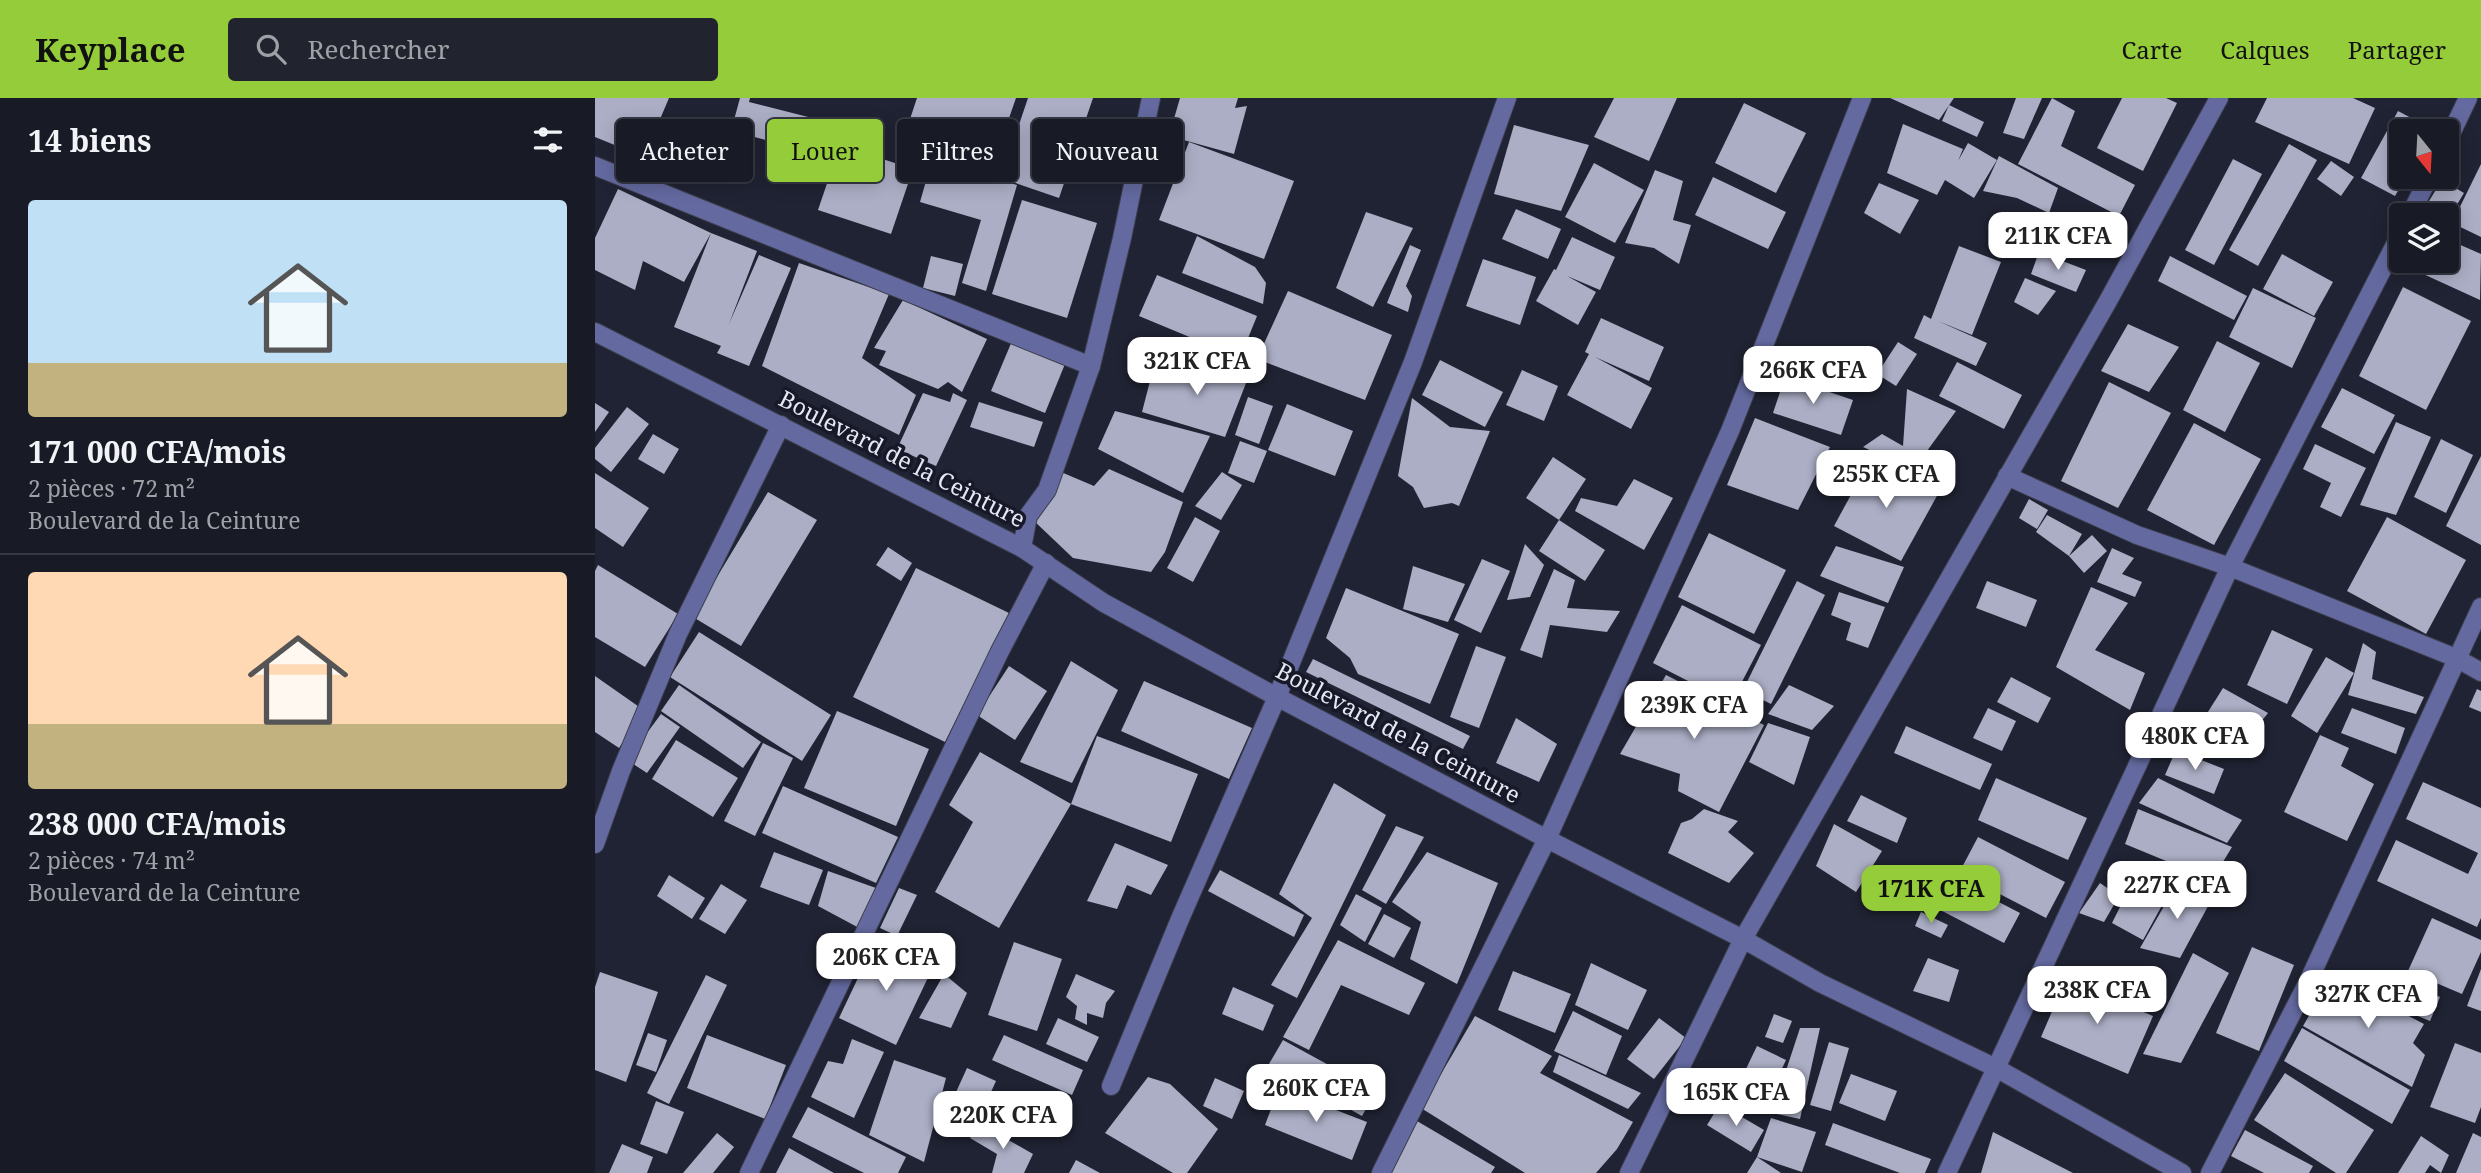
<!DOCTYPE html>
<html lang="fr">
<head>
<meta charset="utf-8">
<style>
  body { margin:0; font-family:"Noto Serif",serif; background:#21232e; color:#f1f3f6; height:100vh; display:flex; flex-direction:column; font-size:26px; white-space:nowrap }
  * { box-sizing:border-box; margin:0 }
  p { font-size:23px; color:#9fa1a7 }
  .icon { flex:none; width:38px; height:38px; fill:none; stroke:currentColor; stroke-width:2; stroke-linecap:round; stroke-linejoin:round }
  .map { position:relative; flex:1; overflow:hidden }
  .side { display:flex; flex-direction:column; background:#181a26; width:595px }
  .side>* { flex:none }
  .hud { position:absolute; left:21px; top:21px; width:665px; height:63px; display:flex; gap:14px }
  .needle { width:46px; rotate:162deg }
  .fabs { position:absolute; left:1794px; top:21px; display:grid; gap:14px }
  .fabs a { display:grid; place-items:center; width:70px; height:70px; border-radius:7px; background:#181a26; box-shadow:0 4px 18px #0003,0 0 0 2px #363843; font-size:35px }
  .price { position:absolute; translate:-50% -60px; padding:0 16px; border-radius:14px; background:#fff; color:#222; font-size:23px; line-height:46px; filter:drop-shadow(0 2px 4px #0008) }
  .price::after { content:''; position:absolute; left:50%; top:42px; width:21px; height:16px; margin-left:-10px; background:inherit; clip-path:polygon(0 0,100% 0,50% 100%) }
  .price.current { background:#95cc3a; color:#111 }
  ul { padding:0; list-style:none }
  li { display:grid; align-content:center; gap:14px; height:371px; padding:0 28px }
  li+li { border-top:2px solid #363843 }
  li span { display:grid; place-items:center; height:217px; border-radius:7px; color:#555 }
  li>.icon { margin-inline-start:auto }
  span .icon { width:126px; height:126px; fill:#fffc; stroke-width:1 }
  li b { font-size:30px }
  h2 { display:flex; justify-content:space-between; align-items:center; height:84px; padding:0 28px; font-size:30px }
  .chip { padding:0 24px; border-radius:7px; background:#181a26; box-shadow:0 4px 18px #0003,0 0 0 2px #363843; font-size:24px; line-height:63px }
  .chip.current { background:#95cc3a; color:#111 }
  header { display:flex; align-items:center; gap:42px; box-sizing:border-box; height:98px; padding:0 35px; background:#95cc3a; color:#111 }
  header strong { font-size:33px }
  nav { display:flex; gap:38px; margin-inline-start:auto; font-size:24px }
  .search { width:490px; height:63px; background:#21232e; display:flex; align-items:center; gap:18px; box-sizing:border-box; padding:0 24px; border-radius:7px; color:#9fa1a7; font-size:26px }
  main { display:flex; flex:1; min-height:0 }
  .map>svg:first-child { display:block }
  .building { fill:#abaec5 }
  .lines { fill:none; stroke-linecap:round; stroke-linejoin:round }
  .minor-casing { stroke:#3c3e4e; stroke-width:20 }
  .minor { stroke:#646aa0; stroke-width:18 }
  .labels { text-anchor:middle; stroke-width:7; stroke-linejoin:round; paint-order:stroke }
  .street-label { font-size:23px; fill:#e5e7f3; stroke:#171929 }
</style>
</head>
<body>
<header>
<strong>Keyplace</strong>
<div class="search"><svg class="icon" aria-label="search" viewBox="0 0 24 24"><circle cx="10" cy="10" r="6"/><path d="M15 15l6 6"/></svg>Rechercher</div>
<nav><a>Carte</a><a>Calques</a><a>Partager</a></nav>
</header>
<main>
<section class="side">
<h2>14 biens<svg class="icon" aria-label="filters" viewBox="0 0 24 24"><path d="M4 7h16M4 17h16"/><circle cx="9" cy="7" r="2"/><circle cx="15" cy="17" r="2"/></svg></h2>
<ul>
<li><span style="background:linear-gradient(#bfe0f5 75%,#c2b280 0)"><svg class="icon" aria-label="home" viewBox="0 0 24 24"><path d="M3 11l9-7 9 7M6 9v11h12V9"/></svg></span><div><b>171 000 CFA/mois</b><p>2 pièces · 72 m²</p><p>Boulevard de la Ceinture</p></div></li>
<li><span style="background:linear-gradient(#ffd9b3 70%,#c2b280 0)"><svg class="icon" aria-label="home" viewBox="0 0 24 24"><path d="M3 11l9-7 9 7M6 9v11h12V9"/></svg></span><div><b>238 000 CFA/mois</b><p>2 pièces · 74 m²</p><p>Boulevard de la Ceinture</p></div></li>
</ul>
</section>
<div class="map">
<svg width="1886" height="1075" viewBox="0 0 1886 1075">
  <rect width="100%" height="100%" fill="#202333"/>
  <g class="building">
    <polygon points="0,0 74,0 49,59 0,39"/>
    <polygon points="145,0 155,0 154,4 225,22 217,54 136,33"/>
    <polygon points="322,0 421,0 395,75 307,45"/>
    <polygon points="433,0 498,0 464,100 406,80"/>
    <polygon points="585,0 643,0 640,10 652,8 639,56 574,38"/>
    <polygon points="1019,0 1082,0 1054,63 999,39"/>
    <polygon points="1295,0 1359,0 1344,22"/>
    <polygon points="1421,0 1447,0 1429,41 1408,35"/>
    <polygon points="1457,0 1480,13 1466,48 1540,87 1524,118 1423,66"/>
    <polygon points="1527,0 1571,0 1582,5 1548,73 1502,50"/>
    <polygon points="1672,0 1758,0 1780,10 1754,66 1660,24"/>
    <polygon points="1149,5 1211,35 1181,95 1120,65"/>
    <polygon points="1354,7 1389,24 1382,39 1347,23"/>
    <polygon points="1803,13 1837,31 1836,33 1806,33 1806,79 1811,79 1800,98 1766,80"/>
    <polygon points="1308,26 1368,51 1363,63 1373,45 1402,62 1379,100 1350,82 1342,97 1292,75"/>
    <polygon points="919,27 994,47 966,113 899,96"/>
    <polygon points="594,44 699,83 669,161 564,122"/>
    <polygon points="1694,46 1722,62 1663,168 1634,152"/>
    <polygon points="245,47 318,71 296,136 223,112"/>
    <polygon points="1404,58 1463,90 1454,115 1422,100 1388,93"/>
    <polygon points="1638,61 1667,76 1619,167 1590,152"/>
    <polygon points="337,62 422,87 391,193 367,185 386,122 325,104"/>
    <polygon points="1736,63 1759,79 1746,98 1722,81"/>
    <polygon points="999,65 1049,92 1020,145 970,119"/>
    <polygon points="1886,66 1886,139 1857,125"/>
    <polygon points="1060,72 1088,83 1078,122 1096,127 1084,166 1059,150 1030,145"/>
    <polygon points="1118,79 1191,114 1173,151 1100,117"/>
    <polygon points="1847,82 1869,95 1852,123 1852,117 1826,116"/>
    <polygon points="1284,85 1324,102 1305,136 1269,115"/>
    <polygon points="23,91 116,135 162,153 134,226 164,157 196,170 154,268 122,255 126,248 79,229 116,135 89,184 48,163 40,192 0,172 0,140"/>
    <polygon points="427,102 502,125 472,220 397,196"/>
    <polygon points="921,111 966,131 953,161 907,141"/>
    <polygon points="771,114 818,130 778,209 741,190"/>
    <polygon points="602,138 660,169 671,185 668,206 587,175"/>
    <polygon points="977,139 1020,159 1005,192 972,178 1001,194 983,227 941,203 959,171 961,172"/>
    <polygon points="1852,141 1886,156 1885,202 1826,175 1832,163 1852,163"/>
    <polygon points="815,147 826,152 811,188 817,198 813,214 792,205"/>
    <polygon points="1364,148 1406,164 1377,237 1343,223 1392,245 1381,268 1319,240 1329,217 1336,221"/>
    <polygon points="1444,154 1491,172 1481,194 1436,176"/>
    <polygon points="1687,156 1738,184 1719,218 1668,191"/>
    <polygon points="336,158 368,166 360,198 328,190"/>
    <polygon points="1575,158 1652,198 1639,222 1563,183"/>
    <polygon points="888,161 941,179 925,227 871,208"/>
    <polygon points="204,165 294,196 267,260 321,297 304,337 167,268"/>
    <polygon points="562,177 662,218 645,260 544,218"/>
    <polygon points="1430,180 1461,193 1443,217 1419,204"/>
    <polygon points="1808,189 1876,223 1831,312 1764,278"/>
    <polygon points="1658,190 1721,220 1697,270 1634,239"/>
    <polygon points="693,193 797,237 770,302 662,261"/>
    <polygon points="308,202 392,241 367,294 353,284 343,291 284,267 291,253 279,250"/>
    <polygon points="1006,220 1069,249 1054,283 1000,259 1057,290 1036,331 972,297 994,256 990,254"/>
    <polygon points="1533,226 1584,249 1554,294 1506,273"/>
    <polygon points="417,243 470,266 450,315 396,293"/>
    <polygon points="1622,243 1665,265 1630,334 1588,312"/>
    <polygon points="1303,244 1322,256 1301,288 1282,276"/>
    <polygon points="592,257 653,280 630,339 547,314 555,283 579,282"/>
    <polygon points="845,262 908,294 890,329 827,297"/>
    <polygon points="1362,264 1427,297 1409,331 1344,298"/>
    <polygon points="927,272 963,288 949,323 911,307"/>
    <polygon points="1190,279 1258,302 1246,337 1178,315"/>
    <polygon points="1514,284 1576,315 1523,410 1466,383"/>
    <polygon points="1747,290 1800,317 1779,356 1726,329"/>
    <polygon points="1312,291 1361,313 1332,353 1338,366 1341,382 1268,349 1287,336 1308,348"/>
    <polygon points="328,295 355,304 358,295 372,302 341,368 302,351"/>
    <polygon points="653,299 678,308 664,346 640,337"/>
    <polygon points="817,300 855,329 895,333 864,408 857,405 829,410 818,389 803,378"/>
    <polygon points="384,304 448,324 439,349 375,329"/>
    <polygon points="0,305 14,314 0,334"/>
    <polygon points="692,306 758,333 740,378 673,352"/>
    <polygon points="32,309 54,326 16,374 0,361 0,350"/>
    <polygon points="520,313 615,338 588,395 503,351"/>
    <polygon points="1160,320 1235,349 1203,412 1132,387"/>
    <polygon points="1801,324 1836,339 1801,417 1765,407"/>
    <polygon points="1599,325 1666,361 1619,447 1552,412"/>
    <polygon points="58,336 84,351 69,376 43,361"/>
    <polygon points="1846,341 1878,357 1851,415 1819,399"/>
    <polygon points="645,343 672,353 659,385 633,375"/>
    <polygon points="1720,346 1771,370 1746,419 1725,409 1736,385 1708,371"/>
    <polygon points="1886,358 1886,447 1851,428"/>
    <polygon points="958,359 991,381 964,422 931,400"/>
    <polygon points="1276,360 1343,396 1306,463 1239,428"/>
    <polygon points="514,371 588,404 570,454 556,474 478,460 437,421 466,374 499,388"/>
    <polygon points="627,374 647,387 626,422 600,408"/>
    <polygon points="0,375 54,410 28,449 0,430"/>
    <polygon points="1039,381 1078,400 1049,452 980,413 986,400 1022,408"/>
    <polygon points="173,394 222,422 146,548 98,519"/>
    <polygon points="1434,401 1453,412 1442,431 1424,420"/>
    <polygon points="1452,417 1487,436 1474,458 1497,437 1512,453 1489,475 1474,458 1441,434"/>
    <polygon points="600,419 625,433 598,484 572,470"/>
    <polygon points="1792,419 1871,462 1831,536 1752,493"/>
    <polygon points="964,422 1010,452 990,483 944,453"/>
    <polygon points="1114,435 1191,472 1159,536 1083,499"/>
    <polygon points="930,446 949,467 935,499 912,502"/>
    <polygon points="1241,448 1309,469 1293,505 1225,478"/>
    <polygon points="293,449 317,465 306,483 281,467"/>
    <polygon points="1517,450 1539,460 1527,476 1547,484 1540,499 1502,484"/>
    <polygon points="887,461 915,473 886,535 859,522"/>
    <polygon points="3,467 83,516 50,569 0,539 0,473"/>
    <polygon points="818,468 870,486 853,524 808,511"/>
    <polygon points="321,470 414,515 350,644 258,599"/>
    <polygon points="959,471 980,482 972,510 1025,513 1012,534 955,527 947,560 925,552"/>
    <polygon points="1202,483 1230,497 1176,606 1148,592"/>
    <polygon points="1392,483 1442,502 1431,529 1381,510"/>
    <polygon points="1496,489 1533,505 1500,552 1550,575 1535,612 1461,569"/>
    <polygon points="751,490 864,536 835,606 763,576 755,560 731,540"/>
    <polygon points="1244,494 1290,509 1273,550 1251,542 1256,525 1236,517"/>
    <polygon points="1087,507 1166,547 1136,605 1058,565"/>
    <polygon points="1677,532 1718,551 1692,606 1652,587"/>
    <polygon points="104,534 236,617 207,663 75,579"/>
    <polygon points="1768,545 1781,554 1777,581 1829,599 1821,616 1753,597"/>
    <polygon points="881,548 911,559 884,630 855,619"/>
    <polygon points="1731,559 1759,575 1722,635 1696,618"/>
    <polygon points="718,561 875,638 868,651 711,574"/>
    <polygon points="476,563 523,592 477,685 425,664"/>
    <polygon points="414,568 452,593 420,642 382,617"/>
    <polygon points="1071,577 1169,627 1124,714 1083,693 1085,676 1025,656"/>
    <polygon points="0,578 50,613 24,650 0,634"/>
    <polygon points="1416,579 1456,600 1443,625 1402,604"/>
    <polygon points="549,583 657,630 634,681 526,633"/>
    <polygon points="84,587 166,644 148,670 66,613"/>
    <polygon points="1194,587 1239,608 1217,632 1173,616"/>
    <polygon points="1628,590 1673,615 1639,658 1596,641"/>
    <polygon points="1882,591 1886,593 1886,614 1874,609"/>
    <polygon points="1393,610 1421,623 1407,653 1378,640"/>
    <polygon points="1757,610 1810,630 1801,656 1746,635"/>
    <polygon points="242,613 334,651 301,728 209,690"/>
    <polygon points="66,616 85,629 52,675 32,662"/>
    <polygon points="921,620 962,646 944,684 901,665"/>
    <polygon points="1173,625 1215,639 1199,687 1154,664"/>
    <polygon points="1311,628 1397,666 1385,692 1299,655"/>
    <polygon points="1725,637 1754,650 1746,668 1779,686 1752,743 1689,714"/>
    <polygon points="502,638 603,676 576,744 476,706"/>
    <polygon points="81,642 143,680 118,719 57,681"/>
    <polygon points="168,645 198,660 160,738 129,723"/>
    <polygon points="1581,652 1629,671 1619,696 1570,677"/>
    <polygon points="385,654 476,706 404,830 340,794 378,724 354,707"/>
    <polygon points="1401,680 1492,720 1473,762 1383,722"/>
    <polygon points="1563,680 1647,722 1632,745 1544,705"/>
    <polygon points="1828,684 1886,710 1886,820 1882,829 1782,783 1801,742 1873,776 1883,755 1811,721"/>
    <polygon points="739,685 791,717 702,900 676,887 717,820 684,796"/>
    <polygon points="188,688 303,739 281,785 167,735"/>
    <polygon points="1266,697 1312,720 1302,745 1252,723"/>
    <polygon points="1109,711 1143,723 1133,734 1159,755 1134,785 1073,755 1086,725 1097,721"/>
    <polygon points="1543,711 1637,749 1617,782 1530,746"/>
    <polygon points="1239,726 1287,753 1261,794 1221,768"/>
    <polygon points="801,728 829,739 791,806 767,792"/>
    <polygon points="1383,739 1470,784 1451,820 1364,775"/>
    <polygon points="520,745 573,767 556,797 532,787 522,811 492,803"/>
    <polygon points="179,754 228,772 214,807 165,789"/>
    <polygon points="832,754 903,785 862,886 815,861 826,824 797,804"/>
    <polygon points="1556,768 1582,780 1548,842 1517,825 1539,781 1547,785"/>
    <polygon points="1340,771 1425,815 1409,845 1324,801"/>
    <polygon points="625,772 709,817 699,839 613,793"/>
    <polygon points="233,773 281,790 266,831 223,808"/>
    <polygon points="74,777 110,800 97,821 62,798"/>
    <polygon points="1584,782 1618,799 1585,860 1545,850"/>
    <polygon points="1505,785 1524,798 1509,824 1484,815"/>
    <polygon points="126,786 152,802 130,836 104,821"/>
    <polygon points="304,790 322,797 302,838 285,830"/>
    <polygon points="761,796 787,810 770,844 745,827"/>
    <polygon points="1326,814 1353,827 1346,840 1320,828"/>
    <polygon points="789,816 816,830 799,860 773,846"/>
    <polygon points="1837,820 1886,842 1886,854 1867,896 1813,873"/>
    <polygon points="281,842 338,869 301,947 244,920"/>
    <polygon points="743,842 830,885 814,917 746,887 714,952 688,939"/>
    <polygon points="419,844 467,861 442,933 393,917"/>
    <polygon points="1657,849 1699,867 1664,953 1621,935"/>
    <polygon points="1598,855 1634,875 1586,965 1548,956"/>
    <polygon points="1333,860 1364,872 1354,904 1318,893"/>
    <polygon points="996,865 1052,892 1033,932 980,907"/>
    <polygon points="1886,871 1886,913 1872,908"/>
    <polygon points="918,873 976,896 960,935 903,912"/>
    <polygon points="5,874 63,894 31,984 0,972 0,889"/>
    <polygon points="349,876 372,895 356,930 324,920"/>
    <polygon points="481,876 520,893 511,905 508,920 492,915 492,927 480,921 482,908 471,899"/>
    <polygon points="111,877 132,887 74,1006 52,995"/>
    <polygon points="1737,878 1829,926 1818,945 1830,957 1817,989 1708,928"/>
    <polygon points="1471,881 1558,918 1533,976 1446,939"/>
    <polygon points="1811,886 1845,899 1835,923 1801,909"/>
    <polygon points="638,889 679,907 668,933 627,916"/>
    <polygon points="978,913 1027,938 1011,977 959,953"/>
    <polygon points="1179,916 1197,923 1188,945 1170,939"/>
    <polygon points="880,918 957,958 945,975 1038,1024 1022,1051 1001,1075 930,1075 826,1010"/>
    <polygon points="463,920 504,939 492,964 451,946"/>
    <polygon points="1064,920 1091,940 1059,981 1032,961"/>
    <polygon points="1205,930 1225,930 1205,1021 1177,1015"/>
    <polygon points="1707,930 1815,992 1797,1026 1689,963"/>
    <polygon points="53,935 72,942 61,974 41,967"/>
    <polygon points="112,937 191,967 170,1021 92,990"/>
    <polygon points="409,937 488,972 477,997 397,962"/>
    <polygon points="257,941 289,954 259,1020 216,999 233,963 248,966"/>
    <polygon points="688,942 781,993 767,1018 674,966"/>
    <polygon points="1234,944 1254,950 1236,1013 1215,1007"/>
    <polygon points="1860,945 1886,955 1886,1009 1880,1025 1835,1009"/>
    <polygon points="1162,948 1191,962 1166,1014 1137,1000"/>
    <polygon points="964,957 1046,995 1033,1011 958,974"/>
    <polygon points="299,962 351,980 329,1064 274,1037"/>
    <polygon points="372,970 401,983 381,1027 352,1014"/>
    <polygon points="1690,975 1779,1032 1751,1075 1741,1075 1659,1022"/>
    <polygon points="1256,976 1302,993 1290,1023 1244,1005"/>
    <polygon points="553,979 575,986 623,1031 592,1075 578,1075 510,1035"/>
    <polygon points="620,980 649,993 637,1021 608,1008"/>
    <polygon points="684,990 772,1024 757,1062 670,1027"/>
    <polygon points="61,1003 89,1014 72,1056 45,1046"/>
    <polygon points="1125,1006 1169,1032 1156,1054 1112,1027"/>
    <polygon points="213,1009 311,1059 303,1075 269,1075 197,1039"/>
    <polygon points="1176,1020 1221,1034 1207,1074 1162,1059"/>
    <polygon points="822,1023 900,1069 896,1075 791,1075"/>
    <polygon points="384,1025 438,1056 429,1075 397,1075 402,1056 375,1040"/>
    <polygon points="1238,1025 1336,1061 1330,1075 1305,1075 1230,1047"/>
    <polygon points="1650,1032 1718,1068 1714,1075 1669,1075 1636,1058"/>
    <polygon points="1398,1034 1478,1075 1386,1075"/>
    <polygon points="122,1035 139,1049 118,1075 88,1075"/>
    <polygon points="1878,1035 1886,1039 1886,1075 1861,1075"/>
    <polygon points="1826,1038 1854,1057 1846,1075 1835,1067 1830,1075 1803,1075"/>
    <polygon points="27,1046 58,1059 52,1075 14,1075"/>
    <polygon points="194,1050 239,1075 181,1075"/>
    <polygon points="1162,1059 1186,1075 1152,1075"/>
    <polygon points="481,1062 505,1075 474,1075"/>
  </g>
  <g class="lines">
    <g class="minor-casing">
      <g id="minor">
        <polyline points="1852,44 1873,0"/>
        <polyline points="0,68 496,268"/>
        <polyline points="1815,117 1834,79"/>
        <polyline points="0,234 427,450 509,505 682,599 952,741 1148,841 1225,885 1401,970 1587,1075"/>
        <polyline points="1412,378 1542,437 1635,469 1861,560 1886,574"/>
        <polyline points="427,450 433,418 452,392 496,268 527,140 556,0"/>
        <polyline points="0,746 26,673 83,536 186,327"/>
        <polyline points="516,988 585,821 682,599 818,264 912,0"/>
        <polyline points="154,1075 404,555 451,465"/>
        <polyline points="786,1075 952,741 1135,333 1267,0"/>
        <polyline points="1034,1075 1148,841 1513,203 1624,0"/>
        <polyline points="1352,1075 1635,469 1806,135"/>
        <polyline points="1615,1075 1713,884 1886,509"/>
      </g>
    </g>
    <use href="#minor" class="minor"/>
  </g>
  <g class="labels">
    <g class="street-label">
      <text transform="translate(307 361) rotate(27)" y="8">Boulevard de la Ceinture</text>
      <text transform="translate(803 635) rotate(28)" y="8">Boulevard de la Ceinture</text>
    </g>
  </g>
</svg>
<div class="fabs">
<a><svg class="needle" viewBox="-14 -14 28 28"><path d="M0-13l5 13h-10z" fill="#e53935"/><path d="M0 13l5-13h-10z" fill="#9fa1a7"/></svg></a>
<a><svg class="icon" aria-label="layers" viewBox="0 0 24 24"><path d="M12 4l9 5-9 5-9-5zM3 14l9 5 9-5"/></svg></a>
</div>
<b class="price" style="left:1463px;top:174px">211K CFA</b>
<b class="price" style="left:602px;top:299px">321K CFA</b>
<b class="price" style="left:1218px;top:308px">266K CFA</b>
<b class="price" style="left:1291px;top:412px">255K CFA</b>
<b class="price" style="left:1099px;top:643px">239K CFA</b>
<b class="price" style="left:1600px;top:674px">480K CFA</b>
<b class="price" style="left:1582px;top:823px">227K CFA</b>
<b class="price current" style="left:1336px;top:827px">171K CFA</b>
<b class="price" style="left:291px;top:895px">206K CFA</b>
<b class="price" style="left:1502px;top:928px">238K CFA</b>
<b class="price" style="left:1773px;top:932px">327K CFA</b>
<b class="price" style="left:721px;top:1026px">260K CFA</b>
<b class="price" style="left:1141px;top:1030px">165K CFA</b>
<b class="price" style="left:408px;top:1053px">220K CFA</b>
<div class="hud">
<a class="chip">Acheter</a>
<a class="chip current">Louer</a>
<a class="chip">Filtres</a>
<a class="chip">Nouveau</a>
</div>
</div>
</main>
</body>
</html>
